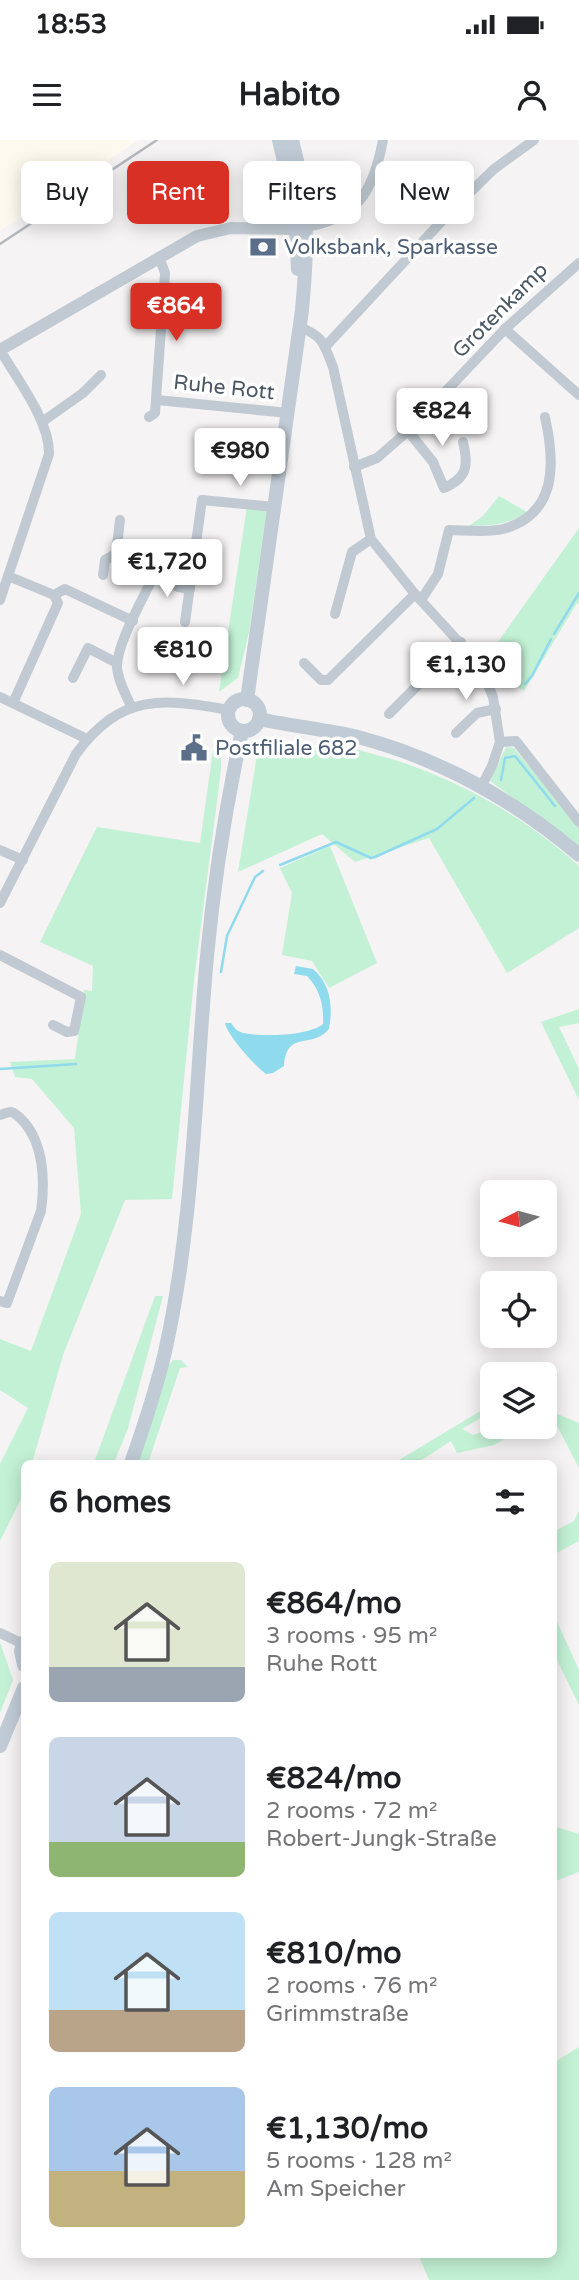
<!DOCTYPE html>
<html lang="en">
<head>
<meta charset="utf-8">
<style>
  body { margin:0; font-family:"Varela Round",sans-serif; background:#f6f6f6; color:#202124; height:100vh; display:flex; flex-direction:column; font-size:26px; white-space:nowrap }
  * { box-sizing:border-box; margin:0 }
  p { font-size:23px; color:#757577 }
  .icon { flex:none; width:38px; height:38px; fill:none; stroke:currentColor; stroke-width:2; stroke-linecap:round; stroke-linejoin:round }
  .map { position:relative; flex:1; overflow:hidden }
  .details { position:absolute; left:21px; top:1320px; width:536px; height:798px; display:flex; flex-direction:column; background:#fff; border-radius:10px; box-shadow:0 4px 18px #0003 }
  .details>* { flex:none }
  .banner { position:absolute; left:21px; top:21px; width:537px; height:63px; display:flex; gap:14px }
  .needle { width:46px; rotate:264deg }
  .buttons { position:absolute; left:480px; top:1040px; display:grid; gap:14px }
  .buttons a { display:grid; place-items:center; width:77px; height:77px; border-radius:10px; background:#fff; box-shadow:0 4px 18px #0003; font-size:35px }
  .price { position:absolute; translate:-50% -60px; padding:0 16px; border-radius:7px; background:#fff; color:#222; font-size:23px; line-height:46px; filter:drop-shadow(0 2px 4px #0008) }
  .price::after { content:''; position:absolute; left:50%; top:42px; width:21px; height:16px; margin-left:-10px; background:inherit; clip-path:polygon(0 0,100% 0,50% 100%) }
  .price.on { background:#d93025; color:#fff }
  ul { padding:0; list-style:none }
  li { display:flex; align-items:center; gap:21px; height:175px; padding:0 28px }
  li span { display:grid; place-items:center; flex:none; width:196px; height:140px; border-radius:10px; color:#555 }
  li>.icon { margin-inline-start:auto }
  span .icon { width:84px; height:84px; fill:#fffc; stroke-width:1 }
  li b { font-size:30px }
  h2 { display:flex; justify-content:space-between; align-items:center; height:84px; padding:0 28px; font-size:30px }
  .chip { padding:0 24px; border-radius:10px; background:#fff; box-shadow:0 4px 18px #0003; font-size:24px; line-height:63px }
  .chip.on { background:#d93025; color:#fff }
  .status { display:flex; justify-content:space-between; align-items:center; height:49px; padding:0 35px; background:#fff; direction:ltr }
  .status svg { height:19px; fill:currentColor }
  header { display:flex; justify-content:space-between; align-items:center; height:91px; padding:0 28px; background:#fff; font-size:32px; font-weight:700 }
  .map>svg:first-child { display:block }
  .commercial { fill:#fdf9ef }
  .green { fill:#c3f1d5 }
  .water { fill:#90daee }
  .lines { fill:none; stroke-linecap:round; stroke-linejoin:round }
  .stream { stroke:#90daee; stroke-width:2.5 }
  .minor { stroke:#c1cad2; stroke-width:10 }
  .tertiary { stroke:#c1cad2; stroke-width:12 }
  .secondary { stroke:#c1cbd6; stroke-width:14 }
  .rail { stroke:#b5b8bd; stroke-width:2.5 }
  .labels { text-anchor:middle; stroke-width:7; stroke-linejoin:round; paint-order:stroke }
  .service-label { font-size:21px; fill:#4e5e75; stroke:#fff; text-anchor:start }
  .street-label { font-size:21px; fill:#4a5661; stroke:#fff }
</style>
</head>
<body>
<div class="status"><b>18:53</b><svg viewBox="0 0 49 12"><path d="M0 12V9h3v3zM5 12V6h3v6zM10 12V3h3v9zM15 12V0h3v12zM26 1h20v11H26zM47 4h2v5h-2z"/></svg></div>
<header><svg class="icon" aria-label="menu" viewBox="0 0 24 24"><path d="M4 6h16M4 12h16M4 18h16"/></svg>Habito<svg class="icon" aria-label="person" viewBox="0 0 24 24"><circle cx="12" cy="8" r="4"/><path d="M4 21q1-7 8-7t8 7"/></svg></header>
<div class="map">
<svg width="579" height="2140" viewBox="0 0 579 2140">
  <rect width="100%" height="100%" fill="#f5f3f3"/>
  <polygon class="commercial" points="0,0 139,0 0,91"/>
  <g class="green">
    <path d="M499,356L527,372C508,385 491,386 469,386L483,376Z"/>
    <polygon points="247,366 267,369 249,492 238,538 219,552"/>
    <polygon points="579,388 579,464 577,463 524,551 508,541 497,547 483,523"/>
    <path d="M279,601L337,610L344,606C365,612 386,617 407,624C470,646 529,681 579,726V788L507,833L429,698L355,722L322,694L238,732L257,615Z"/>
    <polygon points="506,607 514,608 579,687 579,706 490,641"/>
    <polygon points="213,610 221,618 221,630 194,840 172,1059 125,1060 63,1215 32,1323 24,1323 24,1348 22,1357 0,1401 0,1324 28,1268 0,1250 0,1199 31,1211 81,1074 74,988 32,939 15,937 10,922 75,919 84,850 92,851 93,826 40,802 97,687 200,703"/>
    <polygon points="330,706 377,823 329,848 312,821 282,815 292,753 280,728"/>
    <polygon points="579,869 579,883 559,887 579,929 579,960 541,882"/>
    <polygon points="155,1156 163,1156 128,1288 114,1323 94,1323"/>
    <polygon points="173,1220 181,1220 188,1227 180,1228 148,1323 138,1323 168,1226"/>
    <polygon points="544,1262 550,1271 579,1283 579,1328 550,1272 544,1275"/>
    <polygon points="492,1264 492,1271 462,1289 473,1295 500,1286 526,1286 494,1305 457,1313 451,1301 417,1323 394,1323"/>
    <polygon points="579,1370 579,1401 553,1415 553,1392 574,1381"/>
    <polygon points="553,1473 579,1530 579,1565 553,1512"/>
    <polygon points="0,1502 13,1540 0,1573"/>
    <polygon points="553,1686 579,1694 579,1732 553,1742"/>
    <polygon points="579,1907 579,2140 429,2140 418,2114 553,2114 553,1923"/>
  </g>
  <path class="water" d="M296,826L313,829C331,844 333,867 329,889C311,910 287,889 284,926L273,933L266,934C255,926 227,895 225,883H231C234,887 237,892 244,893C262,897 309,896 323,884C324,866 320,849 307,836L294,834Z"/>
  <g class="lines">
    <g class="stream">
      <polyline points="554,494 579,453"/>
      <polyline points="525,544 532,536 551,499"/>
      <polyline points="501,640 505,618 515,616 555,666"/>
      <polyline points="280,725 336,702 371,718 375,717 437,689 474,658"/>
      <polyline points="221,832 227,796 255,737 263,731"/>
      <polyline points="0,929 76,924"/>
    </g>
    <g class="minor">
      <path d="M301,88C357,80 373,53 383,0"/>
      <path d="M298,186C324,197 323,202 333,227L371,399L415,454L479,524L493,557L500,602L492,626L481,647"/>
      <polyline points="505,189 579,255"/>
      <polyline points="325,207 453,69 494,29 534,0"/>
      <polyline points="157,260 288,273"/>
      <polyline points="149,277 155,273 165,133 159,117"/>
      <polyline points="42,282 83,253 101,235"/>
      <path d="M408,291L433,322L444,348C467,338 469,326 463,302"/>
      <polyline points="354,327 377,318 408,291 505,189 579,123"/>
      <path d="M120,380L116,414L154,435C143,459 117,503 117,527C118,541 126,555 132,568"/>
      <polyline points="103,435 105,420 116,414"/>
      <polyline points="154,435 178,447 190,449"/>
      <polyline points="8,436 54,455 65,449 133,481"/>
      <path d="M0,460L49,314C50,281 17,239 0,210"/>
      <path d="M421,460L438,434L449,390C465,390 487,393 503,389C558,374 555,322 545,277"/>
      <polyline points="335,474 352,412 371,399"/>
      <polyline points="185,482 202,360 275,367"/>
      <polyline points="304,523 321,540 328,540 415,454"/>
      <polyline points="73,538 88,508 117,523"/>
      <polyline points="0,557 87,599"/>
      <polyline points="13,563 58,463 54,455"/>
      <polyline points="389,574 461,502"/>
      <polyline points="456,593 477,573 496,569"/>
      <polyline points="500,602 516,601 579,682"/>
      <polyline points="0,710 23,720"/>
      <path d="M0,763L76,614C121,553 162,558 229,570"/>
      <polyline points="0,815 81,857 74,891 67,892 53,885"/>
      <path d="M0,975C4,974 7,972 11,972C16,973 20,978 24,982C44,1005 45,1042 41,1071L7,1163L0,1161"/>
      <polyline points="0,1493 23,1504"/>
    </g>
    <polyline class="tertiary" points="0,210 197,96 231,88 296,89"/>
    <g class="secondary">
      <polyline points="279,0 295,68 298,129"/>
      <circle cx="244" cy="575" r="16"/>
      <path d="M247,560L302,170C308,105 309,63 292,0"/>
      <path d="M259,579C291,586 323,589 354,596C437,617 515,660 579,715"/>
      <path d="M131,1323C144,1286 156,1250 165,1212C194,1082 195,948 207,816C214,741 226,665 242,591"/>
      <polyline points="24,1502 21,1511 24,1525"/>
      <polyline points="0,1606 24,1548"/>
    </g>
    <polyline class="rail" points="0,104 157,0"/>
  </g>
  <defs>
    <g id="bank-bare" transform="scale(2.1)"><path d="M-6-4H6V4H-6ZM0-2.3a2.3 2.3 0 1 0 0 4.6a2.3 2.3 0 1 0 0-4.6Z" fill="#5c6f8a" stroke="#fff" stroke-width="2.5" paint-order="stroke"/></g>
    <g id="civic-bare" transform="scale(2.1)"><path d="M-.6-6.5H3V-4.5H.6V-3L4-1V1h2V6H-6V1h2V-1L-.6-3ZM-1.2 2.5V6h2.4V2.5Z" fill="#5c6f8a" stroke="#fff" stroke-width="2.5" paint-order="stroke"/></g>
  </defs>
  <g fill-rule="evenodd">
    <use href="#bank-bare" x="263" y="107"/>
    <use href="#civic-bare" x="194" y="608"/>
  </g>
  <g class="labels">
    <g class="service-label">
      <text x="284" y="114">Volksbank, Sparkasse</text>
      <text x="215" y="615">Postfiliale 682</text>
    </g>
    <g class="street-label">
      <text transform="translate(500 170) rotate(-45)" y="7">Grotenkamp</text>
      <text transform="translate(224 247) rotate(6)" y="7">Ruhe Rott</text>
    </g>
  </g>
</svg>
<div class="buttons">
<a><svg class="needle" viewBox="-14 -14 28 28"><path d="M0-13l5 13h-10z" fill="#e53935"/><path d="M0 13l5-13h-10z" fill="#757577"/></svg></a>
<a><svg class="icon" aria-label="locate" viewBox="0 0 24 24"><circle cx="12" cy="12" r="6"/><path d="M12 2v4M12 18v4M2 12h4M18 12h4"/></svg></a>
<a><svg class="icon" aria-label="layers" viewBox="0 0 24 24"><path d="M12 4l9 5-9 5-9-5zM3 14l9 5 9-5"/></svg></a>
</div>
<b class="price on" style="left:176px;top:203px">€864</b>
<b class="price" style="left:442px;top:308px">€824</b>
<b class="price" style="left:240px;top:348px">€980</b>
<b class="price" style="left:167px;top:459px">€1,720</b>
<b class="price" style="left:183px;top:547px">€810</b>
<b class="price" style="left:466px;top:562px">€1,130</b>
<div class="banner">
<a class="chip">Buy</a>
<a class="chip on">Rent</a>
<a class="chip">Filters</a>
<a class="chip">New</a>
</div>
<section class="details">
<h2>6 homes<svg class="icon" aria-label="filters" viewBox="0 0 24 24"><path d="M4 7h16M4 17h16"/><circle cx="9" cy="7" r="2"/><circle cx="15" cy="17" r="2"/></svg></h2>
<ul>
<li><span style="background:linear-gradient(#dfe7d0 75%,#9aa5b1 0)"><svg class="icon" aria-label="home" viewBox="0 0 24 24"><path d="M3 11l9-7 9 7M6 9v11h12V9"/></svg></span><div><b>€864/mo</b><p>3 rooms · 95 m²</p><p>Ruhe Rott</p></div></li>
<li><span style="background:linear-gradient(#c9d6e8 75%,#8fb573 0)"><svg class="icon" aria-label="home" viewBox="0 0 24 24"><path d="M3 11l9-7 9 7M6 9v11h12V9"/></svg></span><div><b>€824/mo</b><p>2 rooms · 72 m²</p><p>Robert-Jungk-Straße</p></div></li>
<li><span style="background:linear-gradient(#bfe0f5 70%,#b9a48a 0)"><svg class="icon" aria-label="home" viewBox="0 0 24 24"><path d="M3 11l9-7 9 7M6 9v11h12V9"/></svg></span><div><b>€810/mo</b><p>2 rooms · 76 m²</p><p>Grimmstraße</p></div></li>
<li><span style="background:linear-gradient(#a9c7e8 60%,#c2b280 0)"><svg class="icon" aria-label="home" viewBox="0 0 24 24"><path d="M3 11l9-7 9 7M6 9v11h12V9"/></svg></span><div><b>€1,130/mo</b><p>5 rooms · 128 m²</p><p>Am Speicher</p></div></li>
</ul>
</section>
</div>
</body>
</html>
